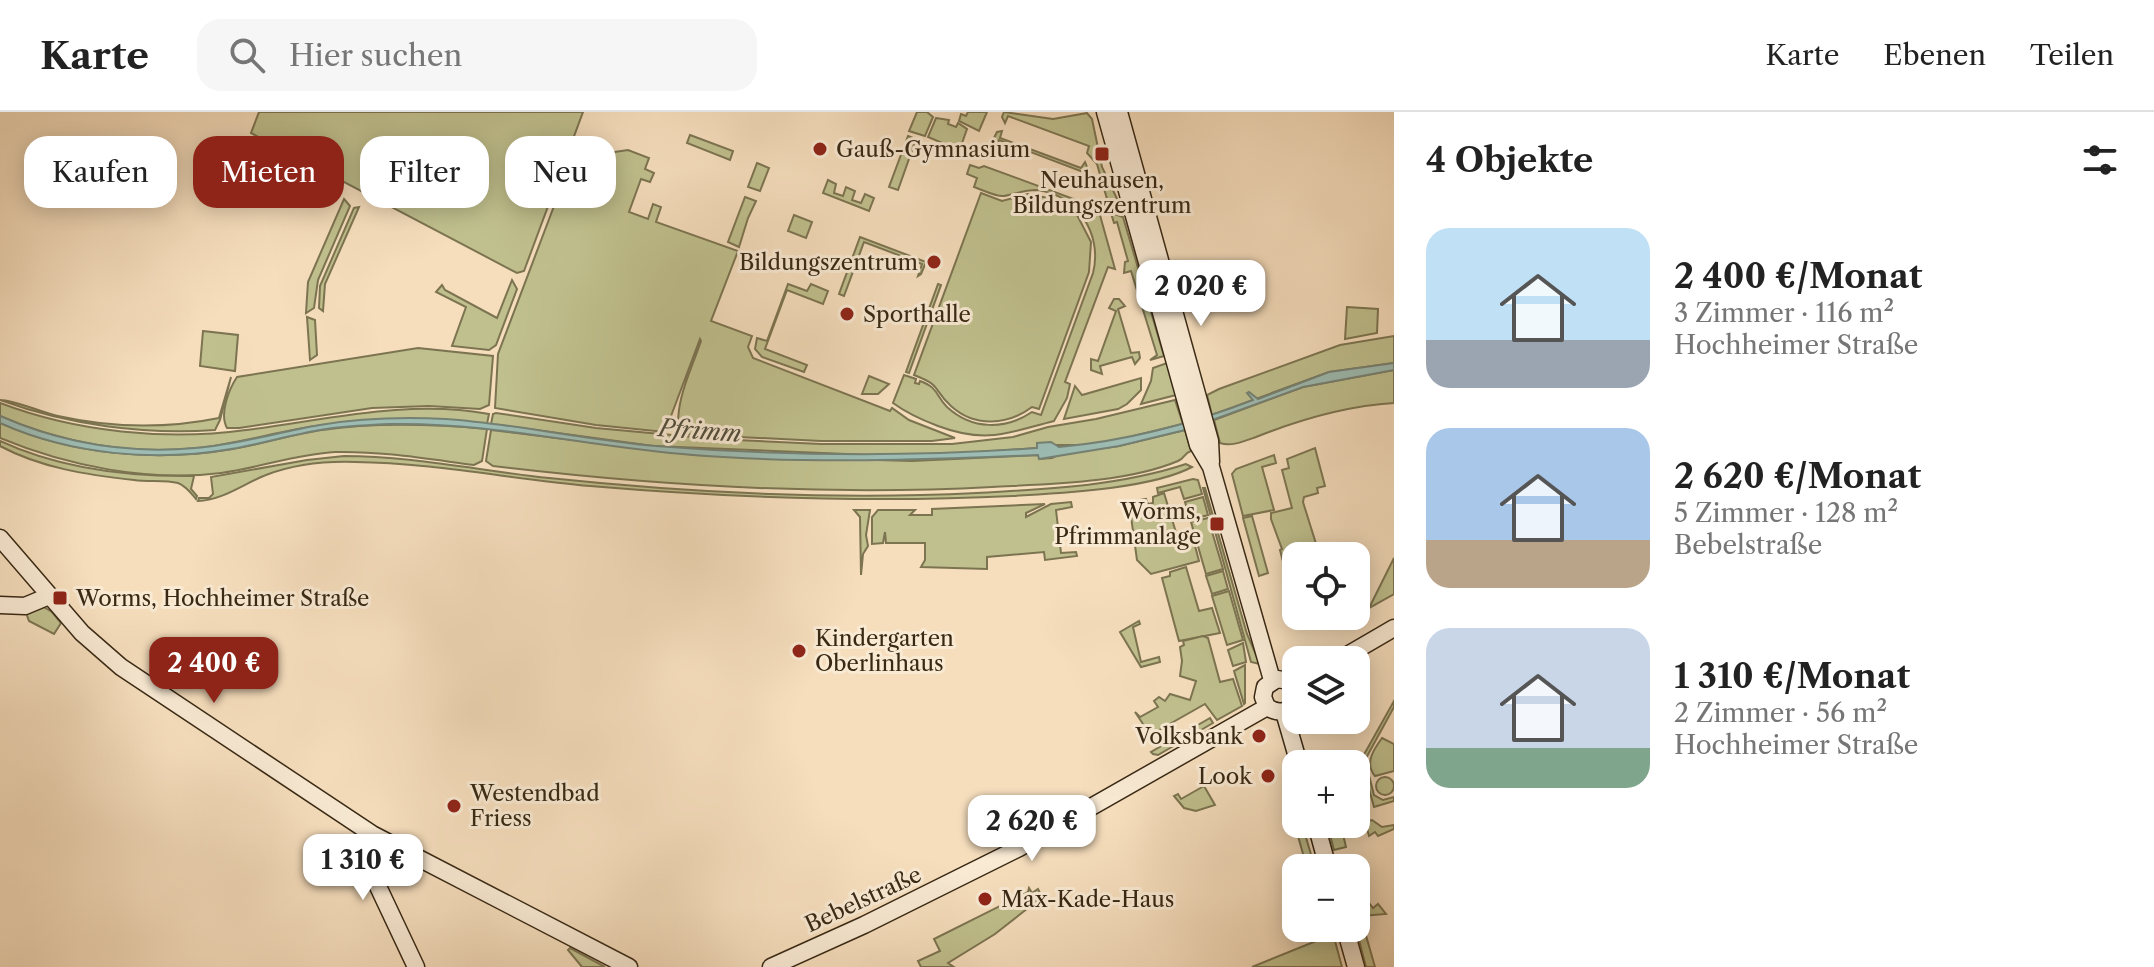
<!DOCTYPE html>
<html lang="de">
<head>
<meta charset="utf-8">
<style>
  body { margin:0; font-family:"Libre Caslon Text",serif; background:#f6f6f6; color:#222; height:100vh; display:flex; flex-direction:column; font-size:30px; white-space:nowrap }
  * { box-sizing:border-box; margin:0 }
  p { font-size:26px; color:#767676 }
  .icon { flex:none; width:44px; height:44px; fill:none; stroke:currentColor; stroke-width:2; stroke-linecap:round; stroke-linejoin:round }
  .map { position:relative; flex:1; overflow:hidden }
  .sheet { display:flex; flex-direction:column; background:#fff; width:760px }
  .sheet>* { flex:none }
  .hud { position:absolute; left:24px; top:24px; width:760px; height:72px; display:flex; gap:16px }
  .buttons { position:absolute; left:1282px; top:430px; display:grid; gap:16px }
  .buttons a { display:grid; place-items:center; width:88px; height:88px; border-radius:16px; background:#fff; box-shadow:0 4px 20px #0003; font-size:40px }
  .price { position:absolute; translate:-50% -68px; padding:0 18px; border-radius:16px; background:#fff; color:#222; font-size:26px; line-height:52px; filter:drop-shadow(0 2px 4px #0008) }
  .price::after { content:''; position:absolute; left:50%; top:48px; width:24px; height:18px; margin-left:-12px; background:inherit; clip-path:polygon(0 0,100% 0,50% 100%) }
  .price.selected { background:#8f2418; color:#fff }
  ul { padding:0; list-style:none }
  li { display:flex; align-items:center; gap:24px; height:200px; padding:0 32px }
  li span { display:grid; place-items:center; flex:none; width:224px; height:160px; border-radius:24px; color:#555 }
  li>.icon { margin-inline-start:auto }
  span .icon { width:96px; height:96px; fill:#fffc; stroke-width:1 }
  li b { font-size:34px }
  h2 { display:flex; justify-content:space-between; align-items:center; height:96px; padding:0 32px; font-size:34px }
  .pill { padding:0 28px; border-radius:24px; background:#fff; box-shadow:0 4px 20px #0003; font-size:28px; line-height:72px }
  .pill.selected { background:#8f2418; color:#fff }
  header { display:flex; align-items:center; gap:48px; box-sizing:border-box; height:112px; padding:0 40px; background:#fff; border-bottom:2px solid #e0e0e0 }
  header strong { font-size:38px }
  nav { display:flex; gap:44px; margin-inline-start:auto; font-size:28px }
  .search { width:560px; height:72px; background:#f6f6f6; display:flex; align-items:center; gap:20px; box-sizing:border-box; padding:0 28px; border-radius:24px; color:#767676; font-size:30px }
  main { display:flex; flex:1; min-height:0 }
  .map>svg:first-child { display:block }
  .green { fill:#c0c08e; stroke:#7c7451; stroke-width:2 }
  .water { fill:#9dbcb3; stroke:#758173; stroke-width:2 }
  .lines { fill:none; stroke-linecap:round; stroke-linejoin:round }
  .secondary-casing { stroke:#382814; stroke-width:19 }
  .secondary { stroke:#f9ead4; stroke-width:16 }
  .poi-dot { fill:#8f2418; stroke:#f9ead4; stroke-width:3 }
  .labels { text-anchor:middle; stroke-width:6; stroke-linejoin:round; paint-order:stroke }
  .poi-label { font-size:22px; fill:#382814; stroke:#f9ead4; text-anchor:start }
  .street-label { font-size:22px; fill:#382814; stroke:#f9ead4 }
  .water-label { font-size:24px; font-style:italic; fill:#514d3c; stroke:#f9ead4 }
</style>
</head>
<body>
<header>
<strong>Karte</strong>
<div class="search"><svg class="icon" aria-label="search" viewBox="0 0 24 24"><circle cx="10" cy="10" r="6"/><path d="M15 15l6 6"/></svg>Hier suchen</div>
<nav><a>Karte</a><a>Ebenen</a><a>Teilen</a></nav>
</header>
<main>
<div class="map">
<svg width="1394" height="855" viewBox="0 0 1394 855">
  <rect width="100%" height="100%" fill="#f6debd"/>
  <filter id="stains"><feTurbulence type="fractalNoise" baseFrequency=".0025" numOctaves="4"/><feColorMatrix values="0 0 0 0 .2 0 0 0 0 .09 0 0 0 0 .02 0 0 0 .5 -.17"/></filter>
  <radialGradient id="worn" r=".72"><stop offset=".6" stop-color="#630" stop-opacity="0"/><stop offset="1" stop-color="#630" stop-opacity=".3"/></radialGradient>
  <g class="green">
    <polygon points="259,0 583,0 524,159 517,161 251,21"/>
    <polygon points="917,0 927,0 933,5 925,24 909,19"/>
    <polygon points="968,0 987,0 979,19 959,9 961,2 966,4"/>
    <polygon points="1004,0 1053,7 1087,1 1092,7 1102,55 1119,91 1109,94 1097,52 1087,41 1089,34 1008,4 1005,11 1002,5"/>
    <polygon points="936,6 949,8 948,12 956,15 958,11 967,17 961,34 956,32 954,36 928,25"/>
    <polygon points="1002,19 1000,26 1081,56 1085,50 1092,67 1084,68 1086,61 999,28 996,35 994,26 997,20"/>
    <polygon points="690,23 733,39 730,48 687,31"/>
    <polygon points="908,24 916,27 898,78 889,75"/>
    <path d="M582,38L594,43L628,38L649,46L645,57L654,61L650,70L641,67L629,100L648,107L653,92L661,95L656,110L738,139L711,209L752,224L748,235L753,246L890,299L892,296L909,308L955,326L932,329H821L679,322C674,290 691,259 701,229L700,227L665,320L596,313L495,296L498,242L573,44L579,46Z"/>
    <polygon points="757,51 769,56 760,79 748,75"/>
    <path d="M970,53L979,56L984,54L1098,96L1115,157L1108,155L1065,270L1070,272L1067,286L1054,309C1007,321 986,332 938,314C922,308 908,302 893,291L904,263L916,267L915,271L919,272L920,269C939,276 935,283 947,295C972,318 1005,318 1032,300L1041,303L1093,161C1103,122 1077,82 1036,78C1024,78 1015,82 1004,84C996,85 983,78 974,75L977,66L967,62Z"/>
    <polygon points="828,68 836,72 834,81 843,84 846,75 855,79 852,88 861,91 865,82 874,86 869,99 823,81"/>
    <path d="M981,81L1002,89L1028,82L1058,88L1077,103L1091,130L1089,160L1039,297L1032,295C1008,313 975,316 951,294C932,277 943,274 914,263Z"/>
    <polygon points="745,85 756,89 748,106 739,135 728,130"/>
    <polygon points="344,87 350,94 318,168 314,196 306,201 308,170"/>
    <polygon points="359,95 325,172 323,199 319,196 320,174 354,96"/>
    <polygon points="1111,101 1123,105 1164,244 1150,248 1157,243 1131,159 1124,161 1125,150 1128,149 1117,110 1114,111"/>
    <polygon points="794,103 812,110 806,126 788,119"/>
    <polygon points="860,125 926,150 921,162 918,164 922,152 864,130 844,184 839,182"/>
    <polygon points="512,168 517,177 496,233 489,238 452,234 466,195 436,180 442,173 445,178 497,206"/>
    <polygon points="788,172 807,179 811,172 828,179 823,192 787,178 765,237 807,253 804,260 762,245 755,237 757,226 767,229"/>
    <polygon points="938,172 941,173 909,261 906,260"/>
    <polygon points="1114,187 1119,187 1125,194 1118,197 1131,241 1139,240 1140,246 1135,252 1132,245 1100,254 1102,262 1091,258 1091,247 1098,249 1116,199 1109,196"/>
    <polygon points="1347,195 1378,197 1377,221 1345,227"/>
    <polygon points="307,205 315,208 317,243 310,248"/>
    <polygon points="203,219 238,223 235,259 200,254"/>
    <polygon points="1394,224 1394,251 1329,260 1212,303 1207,283 1219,277 1340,233"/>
    <path d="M418,236L493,244L489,293L480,297L429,294L372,296L239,316H227C219,302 229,277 237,265Z"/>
    <polygon points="1167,251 1176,283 1141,292 1151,269 1153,256"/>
    <path d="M1394,258V291C1345,294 1301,307 1256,325C1245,329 1231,335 1220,331L1214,308L1303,275Z"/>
    <polygon points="869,264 889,272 878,282 862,282"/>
    <path d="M231,265L220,308L215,318C144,323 68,313 0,288C15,288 40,300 58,304C112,316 165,317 219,306Z"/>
    <polygon points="1141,266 1141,278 1127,292 1118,297 1064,307 1075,274 1082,283"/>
    <polygon points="1175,288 1183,312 1117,328 1085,333 1053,333 1038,336 950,342 871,343 653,334 491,312 493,302 496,301 596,316 715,327 821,332 952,332 1013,325 1048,315 1096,307"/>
    <path d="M0,291C76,320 166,329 246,318C326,308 408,287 489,302L487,312C432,306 378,306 323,313C281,318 239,332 197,336C130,343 61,331 0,304Z"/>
    <path d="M0,311C72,343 156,350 233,337C263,332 293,322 322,318C377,310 432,312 487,317L482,349L474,353C428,347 382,339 335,340C296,342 259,356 221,361C148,370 67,354 0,326Z"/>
    <path d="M491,318L695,343L912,349L1039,343V347L1052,346L1060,342L1119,334L1185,318L1191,339C1183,342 1186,345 1178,349C1126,371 1049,372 992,375C826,384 659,374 493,354L486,349Z"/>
    <path d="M0,329C60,357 128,365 194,364L191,377L197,384L196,387C191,381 186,374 178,371C165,368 148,370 134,368C88,363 41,356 0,334Z"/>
    <polygon points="1315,336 1325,374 1317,376 1318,381 1304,385 1303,390 1317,435 1309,438 1311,444 1296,444 1296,466 1286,461 1280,438 1282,437 1271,407 1271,401 1292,396 1282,358 1289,356 1287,347"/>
    <polygon points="1274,343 1276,351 1262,355 1274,398 1243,404 1232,362 1236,357"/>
    <path d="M344,344C411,344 482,359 549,366C691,381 834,388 977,381C1048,377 1119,374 1186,352L1192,355C1151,377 1060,381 1013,384C871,391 732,386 590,374C512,367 433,351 355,350C324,349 295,352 266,363C245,371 221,389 198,389L199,386H209L213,382L211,365L307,348Z"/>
    <polygon points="1193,367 1198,368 1202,382 1184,387 1180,375 1158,381 1157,376"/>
    <polygon points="1203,376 1205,376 1247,522 1260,552 1251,550"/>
    <polygon points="1164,381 1178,427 1192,423 1193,429 1176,435 1194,430 1199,449 1151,462 1137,448 1129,390 1146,387 1148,392 1153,391 1153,385"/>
    <polygon points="1203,385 1208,403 1190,408 1185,390"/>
    <polygon points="1071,390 1072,395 1056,398 1061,441 1076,440 1077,444 1045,448 1044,440 987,445 987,457 921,455 925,448 925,431 886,431 885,420 883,431 872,432 872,405 878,398 915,398 910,403 932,403 932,397 1045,392 1026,401 1026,405 1051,392"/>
    <polygon points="854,398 870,398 866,423 868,434 863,442 861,463 860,405"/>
    <polygon points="1252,404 1268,461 1259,464 1243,406"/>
    <polygon points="1208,406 1223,457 1206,462 1191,410"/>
    <polygon points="1394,446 1394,482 1369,496"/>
    <polygon points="1186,455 1199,499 1212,496 1220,521 1179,529 1162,466 1170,464 1170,460"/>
    <polygon points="1223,459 1228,477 1212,482 1206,464"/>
    <polygon points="1229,479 1243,528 1227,533 1212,484"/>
    <polygon points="42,494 52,500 61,511 54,522 29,509 25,498"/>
    <polygon points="1139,509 1140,512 1133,515 1141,550 1159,545 1160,550 1141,555 1120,520"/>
    <polygon points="1203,524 1208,526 1220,570 1233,567 1242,594 1217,608 1205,592 1152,622 1149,621 1135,600 1140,605 1158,595 1154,589 1159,585 1165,589 1170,582 1190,588 1196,569 1180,564 1182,549 1180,535 1184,533 1183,529"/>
    <polygon points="1243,531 1246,550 1233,554 1228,538"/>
    <polygon points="1245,553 1245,591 1244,592 1234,559"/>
    <polygon points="1394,589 1394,595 1365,648 1374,683 1383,688 1394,685 1394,689 1374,695 1361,648"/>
    <polygon points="1210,606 1213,611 1158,643 1153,642 1151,640"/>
    <path d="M1382,626L1394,632V659L1375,664C1364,651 1374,637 1382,626Z"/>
    <circle cx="1385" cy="674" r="9"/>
    <polygon points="1204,674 1215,693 1196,699 1184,696 1174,684 1178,682 1181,687"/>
    <polygon points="1292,676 1296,690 1296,712 1302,712 1315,756 1307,756 1285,678"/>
    <polygon points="1372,708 1382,715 1394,713 1394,717 1378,724 1375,720 1369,724 1366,713 1342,718 1346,735 1334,738 1329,719"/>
    <polygon points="1356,769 1363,793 1369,791 1373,796 1378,792 1386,802 1361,804 1356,807"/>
    <polygon points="1029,776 1032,781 1038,777 1040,781 1037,789 995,822 948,851 954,855 921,855 918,849 940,839 934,827 1028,780"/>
    <polygon points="1363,813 1375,855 1366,855 1356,816"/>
    <polygon points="1326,825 1331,825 1335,829 1342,855 1252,855"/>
    <polygon points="570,836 605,855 582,855 568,838"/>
  </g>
  <path class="water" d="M1394,251V258L1303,275L1185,318L1119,334L1039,347L1038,343C923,348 808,352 693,343C593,336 493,310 392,312C369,313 343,314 320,318C290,323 261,332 231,337C155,350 71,343 0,311V304C61,331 128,342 195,336C237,333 278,320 320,313C361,306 405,305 446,307C517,312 586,328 656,334C783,344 910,345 1037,336V331L1051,330L1059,335C1126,329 1191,312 1253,288L1247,281L1249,280L1258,287L1329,260Z"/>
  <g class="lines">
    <g class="secondary-casing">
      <g id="secondary">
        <polyline points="1105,0 1198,333 1211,355 1272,568"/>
        <polyline points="1119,0 1210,329 1211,350"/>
        <polyline points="0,426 82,521 121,555 372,722 629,855"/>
        <polyline points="0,493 25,494 49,484"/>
        <polyline points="1339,548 1394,516"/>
        <path d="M1296,579L1289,569L1277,567L1265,575L1263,585L1267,595C1279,603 1291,600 1296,587"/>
        <polyline points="1284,600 1299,652"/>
        <polyline points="1316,712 1328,756"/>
        <polyline points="371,722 366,736 366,749 416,855"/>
        <polyline points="1345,816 1356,855"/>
        <polyline points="771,855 864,813 1019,736 1267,595"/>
      </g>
    </g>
    <use href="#secondary" class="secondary"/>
  </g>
  <g class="poi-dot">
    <circle cx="820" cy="37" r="8"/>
    <rect x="1094" y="34" width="16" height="16" rx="4"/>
    <circle cx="934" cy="150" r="8"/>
    <circle cx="847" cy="202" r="8"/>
    <rect x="1209" y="404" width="16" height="16" rx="4"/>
    <rect x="52" y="478" width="16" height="16" rx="4"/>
    <circle cx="799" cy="539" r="8"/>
    <circle cx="1259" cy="624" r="8"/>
    <circle cx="1268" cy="664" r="8"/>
    <circle cx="454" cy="694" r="8"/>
    <circle cx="985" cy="787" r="8"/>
  </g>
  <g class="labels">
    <g class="poi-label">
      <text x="836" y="45">Gauß-Gymnasium</text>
      <text x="1102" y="76" text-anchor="middle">Neuhausen,<tspan x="1102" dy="25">Bildungszentrum</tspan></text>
      <text x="918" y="158" text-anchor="end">Bildungszentrum</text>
      <text x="863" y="210">Sporthalle</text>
      <text x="1201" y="407" text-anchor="end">Worms,<tspan x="1201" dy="25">Pfrimmanlage</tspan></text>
      <text x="76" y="494">Worms, Hochheimer Straße</text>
      <text x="815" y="534">Kindergarten<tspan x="815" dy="25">Oberlinhaus</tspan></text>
      <text x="1243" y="632" text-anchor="end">Volksbank</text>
      <text x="1252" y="672" text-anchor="end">Look</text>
      <text x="470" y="689">Westendbad<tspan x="470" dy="25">Friess</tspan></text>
      <text x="1001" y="795">Max-Kade-Haus</text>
    </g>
    <g class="street-label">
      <text transform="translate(863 787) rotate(-25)" y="8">Bebelstraße</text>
    </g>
    <g class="water-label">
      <text transform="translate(700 319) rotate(4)" y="8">Pfrimm</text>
    </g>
  </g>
  <rect width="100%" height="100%" filter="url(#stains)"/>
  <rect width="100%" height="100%" fill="url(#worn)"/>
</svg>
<div class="buttons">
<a><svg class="icon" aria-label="locate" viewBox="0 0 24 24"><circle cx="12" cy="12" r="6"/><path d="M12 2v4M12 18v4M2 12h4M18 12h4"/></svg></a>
<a><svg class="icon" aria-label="layers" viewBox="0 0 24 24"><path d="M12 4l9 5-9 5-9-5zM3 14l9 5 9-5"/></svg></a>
<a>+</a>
<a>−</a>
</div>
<b class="price" style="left:1201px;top:216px">2 020 €</b>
<b class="price selected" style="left:214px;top:593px">2 400 €</b>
<b class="price" style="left:1032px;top:751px">2 620 €</b>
<b class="price" style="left:363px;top:790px">1 310 €</b>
<div class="hud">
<a class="pill">Kaufen</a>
<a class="pill selected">Mieten</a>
<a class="pill">Filter</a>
<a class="pill">Neu</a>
</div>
</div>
<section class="sheet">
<h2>4 Objekte<svg class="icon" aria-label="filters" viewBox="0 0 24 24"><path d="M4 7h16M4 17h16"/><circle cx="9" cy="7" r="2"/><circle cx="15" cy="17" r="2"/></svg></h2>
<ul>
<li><span style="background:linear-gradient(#bfe0f5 70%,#9aa5b1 0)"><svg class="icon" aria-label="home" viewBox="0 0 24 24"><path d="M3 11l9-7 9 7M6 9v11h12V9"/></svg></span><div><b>2 400 €/Monat</b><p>3 Zimmer · 116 m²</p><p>Hochheimer Straße</p></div></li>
<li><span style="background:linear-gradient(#a9c7e8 70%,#b9a48a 0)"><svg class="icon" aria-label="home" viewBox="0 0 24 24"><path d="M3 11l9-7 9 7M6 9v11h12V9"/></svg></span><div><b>2 620 €/Monat</b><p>5 Zimmer · 128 m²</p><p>Bebelstraße</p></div></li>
<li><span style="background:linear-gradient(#c9d6e8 75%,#7fa58c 0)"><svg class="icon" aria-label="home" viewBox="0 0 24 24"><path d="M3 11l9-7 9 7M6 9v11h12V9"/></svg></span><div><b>1 310 €/Monat</b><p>2 Zimmer · 56 m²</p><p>Hochheimer Straße</p></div></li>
</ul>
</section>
</main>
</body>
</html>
